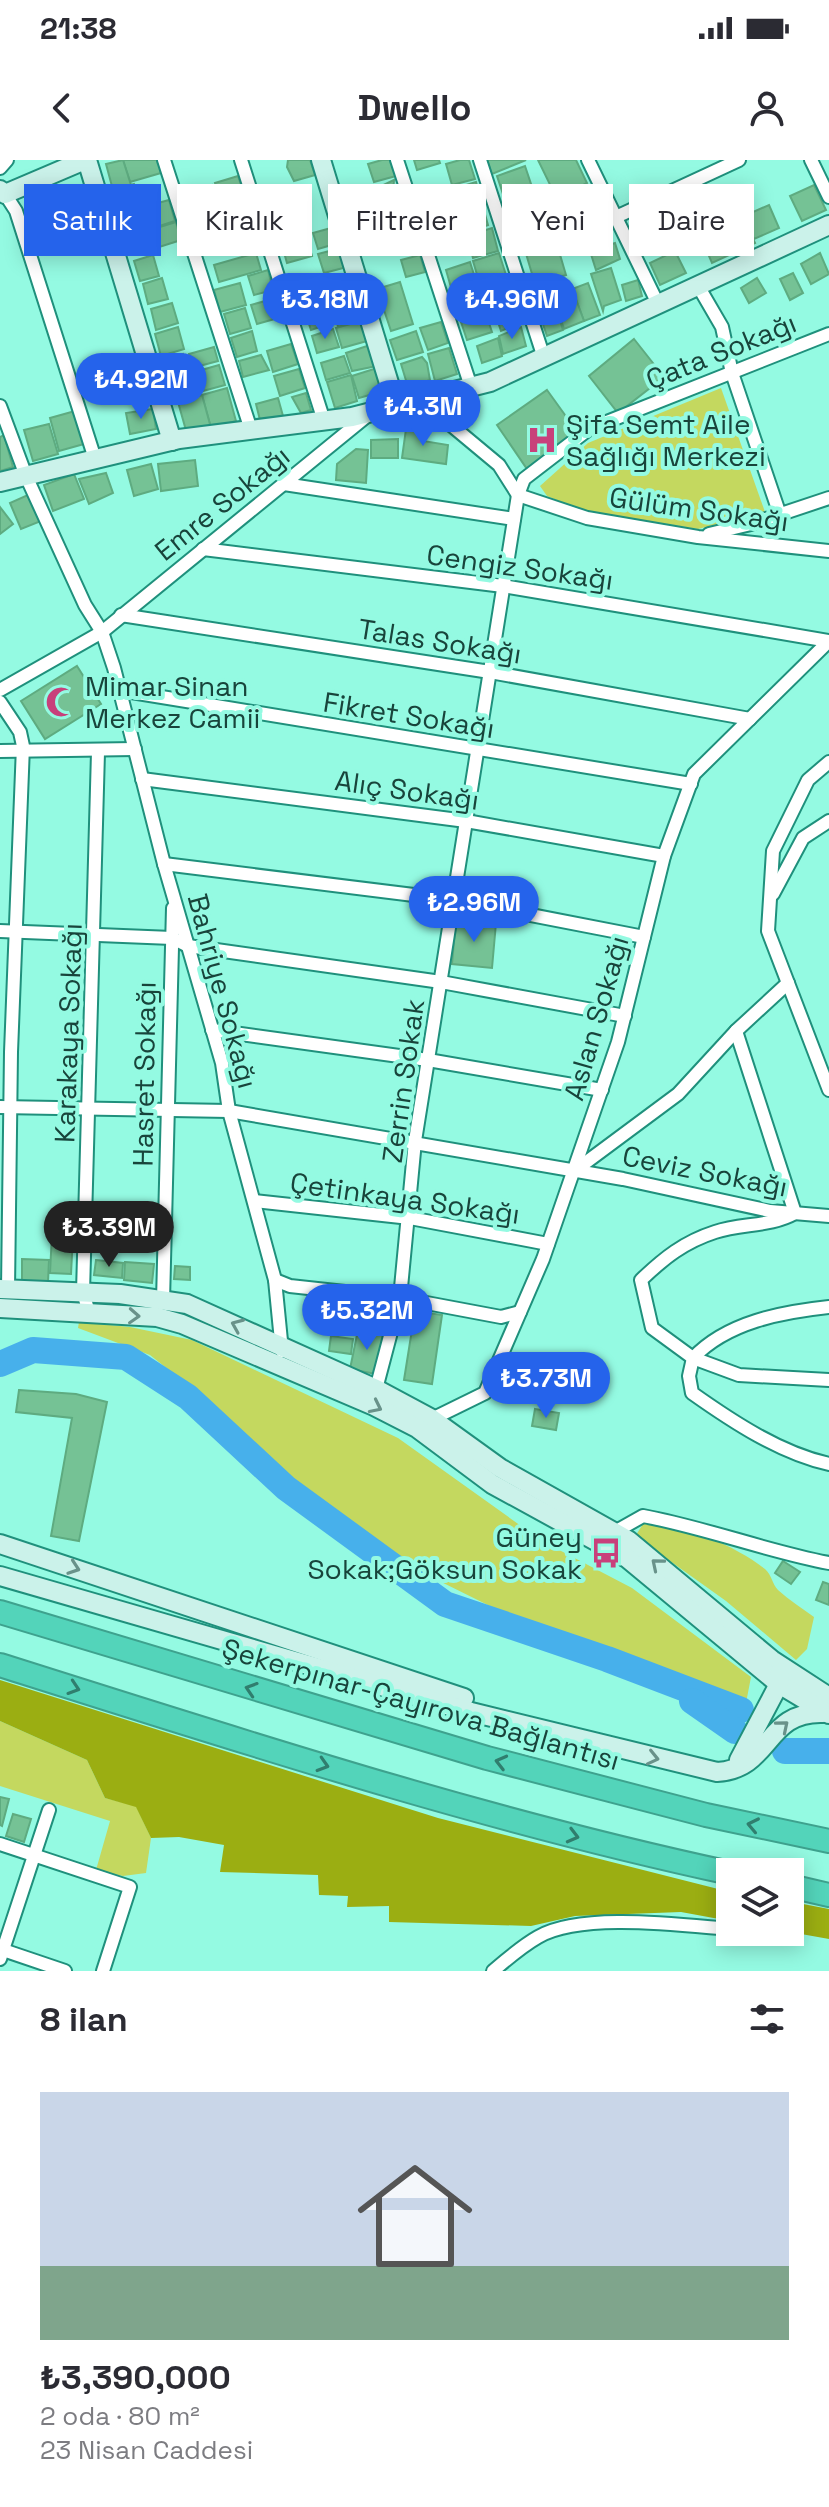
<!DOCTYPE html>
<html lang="tr">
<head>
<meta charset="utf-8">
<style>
  body { margin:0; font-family:"Space Grotesk",sans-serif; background:#f2f2f3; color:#2b2b33; height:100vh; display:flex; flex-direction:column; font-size:30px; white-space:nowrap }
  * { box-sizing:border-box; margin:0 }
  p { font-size:26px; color:#7c7c81 }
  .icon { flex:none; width:44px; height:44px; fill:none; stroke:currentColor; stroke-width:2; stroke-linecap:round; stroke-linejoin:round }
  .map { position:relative; height:1811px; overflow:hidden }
  .sheet { display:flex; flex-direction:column; background:#fff; flex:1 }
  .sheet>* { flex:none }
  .banner { position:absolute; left:24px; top:24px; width:782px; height:72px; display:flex; gap:16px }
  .buttons { position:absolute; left:716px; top:1698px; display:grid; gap:16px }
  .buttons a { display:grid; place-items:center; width:88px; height:88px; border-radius:0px; background:#fff; box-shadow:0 4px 20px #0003; font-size:40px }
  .price { position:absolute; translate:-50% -68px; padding:0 18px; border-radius:28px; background:#2563eb; color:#fff; font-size:26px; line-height:52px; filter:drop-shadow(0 2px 4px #0008) }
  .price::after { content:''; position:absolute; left:50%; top:48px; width:24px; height:18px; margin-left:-12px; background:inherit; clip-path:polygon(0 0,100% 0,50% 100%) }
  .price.current { background:#222; color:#fff }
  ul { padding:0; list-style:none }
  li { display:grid; align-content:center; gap:16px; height:424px; padding:0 40px }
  li span { display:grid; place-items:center; height:248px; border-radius:0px; color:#555 }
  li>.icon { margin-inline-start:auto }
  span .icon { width:144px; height:144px; fill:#fffc; stroke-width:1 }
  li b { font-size:34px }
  h2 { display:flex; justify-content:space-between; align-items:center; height:96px; padding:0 40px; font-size:34px }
  .tag { padding:0 28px; border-radius:0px; background:#fff; box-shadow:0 4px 20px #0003; font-size:28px; line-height:72px }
  .tag.current { background:#2563eb; color:#fff }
  .status { display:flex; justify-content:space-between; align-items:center; height:56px; padding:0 40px; background:#fff; direction:ltr }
  .status svg { height:22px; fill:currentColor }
  header { display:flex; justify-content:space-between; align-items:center; height:104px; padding:0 40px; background:#fff; font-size:36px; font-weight:700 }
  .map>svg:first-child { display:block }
  .green { fill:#c4d85f }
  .forest { fill:#9bae12 }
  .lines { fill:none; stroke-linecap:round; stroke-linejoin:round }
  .river { stroke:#47b0eb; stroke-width:26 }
  .building { fill:#75c295; stroke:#5eab80; stroke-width:2 }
  .street-casing { stroke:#1f907c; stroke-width:16 }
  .secondary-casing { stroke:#1f907c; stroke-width:22 }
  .highway-casing { stroke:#3ea28e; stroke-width:26 }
  .street { stroke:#fff; stroke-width:12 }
  .secondary { stroke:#cbf2ea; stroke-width:18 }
  .highway { stroke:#53d4ba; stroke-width:22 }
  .oneway { stroke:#69928a }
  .oneway2 { stroke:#307e6e }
  .labels { text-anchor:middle; stroke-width:8; stroke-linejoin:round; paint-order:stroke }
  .street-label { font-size:28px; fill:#18443b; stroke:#94fae2 }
  .poi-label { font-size:28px; fill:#18443b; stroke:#94fae2; text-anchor:start }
</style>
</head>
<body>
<div class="status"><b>21:38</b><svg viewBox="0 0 49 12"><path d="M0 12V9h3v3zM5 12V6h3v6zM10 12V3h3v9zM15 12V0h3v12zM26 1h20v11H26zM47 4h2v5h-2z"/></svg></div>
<header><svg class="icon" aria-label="back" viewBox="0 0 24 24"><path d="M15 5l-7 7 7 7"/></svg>Dwello<svg class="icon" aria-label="person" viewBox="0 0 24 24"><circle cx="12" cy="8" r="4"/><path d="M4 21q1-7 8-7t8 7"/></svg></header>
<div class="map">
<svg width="829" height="1811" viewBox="0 0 829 1811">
  <rect width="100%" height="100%" fill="#94fae2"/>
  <g class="green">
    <polygon points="721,228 765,352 698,369 582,350 547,336 540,326 588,283"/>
    <polygon points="79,1162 130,1167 192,1180 398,1278 542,1381 632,1428 751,1517 746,1543 644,1503 530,1466 413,1408 323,1351 241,1280 189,1226 150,1195 78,1168"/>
    <path d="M643,1364C681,1363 735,1385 765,1409C772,1415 772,1424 778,1430C789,1440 802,1448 814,1457L807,1489L796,1500L726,1441L642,1381L636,1375Z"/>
    <polygon points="0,1561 87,1600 105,1638 136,1646 151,1678 146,1713 123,1716 96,1710 110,1661 0,1626"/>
  </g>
  <g class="forest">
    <polygon points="0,1520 438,1658 730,1732 730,1761 681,1752 575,1756 531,1766 389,1762 389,1746 347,1747 348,1736 319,1735 318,1715 220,1712 224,1685 179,1677 151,1678 136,1647 105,1638 87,1600 0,1561"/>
    <polygon points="803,1744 829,1749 829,1779 790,1772 790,1745"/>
  </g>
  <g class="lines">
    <g class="river">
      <polyline points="0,1204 33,1190 126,1197 188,1237 286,1328 445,1444 607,1499 741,1550"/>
      <polyline points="692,1541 735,1571"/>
      <polyline points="785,1591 829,1591"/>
    </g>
  </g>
  <g class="building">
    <polygon points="123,0 158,0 161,13 130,22"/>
    <polygon points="123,0 131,25 113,30 106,4"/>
    <polygon points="288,0 310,0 315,15 294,21 287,7"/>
    <polygon points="382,0 391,0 396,16 374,22 368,4"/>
    <polygon points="414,0 439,0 440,3 417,10"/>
    <polygon points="460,0 469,0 475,19 452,25 446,4"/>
    <polygon points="487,0 526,0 492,14"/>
    <polygon points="538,0 576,0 587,23 557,39"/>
    <polygon points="525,6 532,27 504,37 497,16"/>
    <polygon points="238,16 244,34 220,41 215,23"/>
    <polygon points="394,20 393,33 398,31 400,38 381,43 377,28"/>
    <polygon points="476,22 482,44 459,51 453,29"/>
    <polygon points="134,24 140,44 119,50 113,30"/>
    <polygon points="212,25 218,48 196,55 189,32"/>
    <polygon points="814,25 826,50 802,61 790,36"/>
    <polygon points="290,27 292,35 296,35 297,51 272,57 266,34"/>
    <polygon points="372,29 378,47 355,54 349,36"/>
    <polygon points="448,30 453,48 432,56 426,37"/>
    <polygon points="539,31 548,62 517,70 514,51 508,39"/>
    <polygon points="590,33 594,55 568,64 561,43"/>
    <polygon points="169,40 175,61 150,69 143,47"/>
    <polygon points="769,45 779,68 754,79 744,56"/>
    <polygon points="141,47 148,71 127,77 120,53"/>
    <polygon points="483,47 488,65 467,72 461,54"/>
    <polygon points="219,51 224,69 201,77 195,58"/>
    <polygon points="297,51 303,72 281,79 275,57"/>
    <polygon points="458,54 464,75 440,82 434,61"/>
    <polygon points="742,56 755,83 712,103 700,75"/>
    <polygon points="176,62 181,80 156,88 150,70"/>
    <polygon points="255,64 261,87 238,93 231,71"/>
    <polygon points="331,68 335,84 318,89 313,73"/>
    <polygon points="492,68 498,91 473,98 467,76"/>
    <polygon points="553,71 566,115 535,124 522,80"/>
    <polygon points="306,75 312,96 287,103 281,82"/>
    <polygon points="615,83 620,99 596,110 590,91"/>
    <polygon points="341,88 347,107 324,113 318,94"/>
    <polygon points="675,91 686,113 660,125 650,103"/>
    <polygon points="256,93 261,110 219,122 214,105"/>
    <polygon points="499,93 506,115 487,120 486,116 478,118 473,101"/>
    <polygon points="820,93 829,114 811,124 801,104"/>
    <polygon points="153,95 159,116 140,121 134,101"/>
    <polygon points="420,95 425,112 406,117 401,100"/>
    <polygon points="470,102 476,121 452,131 446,110"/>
    <polygon points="611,108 621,140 604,146 603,151 591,114"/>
    <polygon points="268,110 273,130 254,135 248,116"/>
    <polygon points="793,113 803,133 790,140 780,119"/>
    <polygon points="348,114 354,134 330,141 324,121"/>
    <polygon points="162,118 168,139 148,144 143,124"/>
    <polygon points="757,118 766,133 749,143 741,128"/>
    <polygon points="638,120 642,136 626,141 622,125"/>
    <polygon points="400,122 413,164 391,171 377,129"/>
    <polygon points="240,123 246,145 220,152 214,130"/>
    <polygon points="588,123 600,155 584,161 572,129"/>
    <polygon points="478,124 484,145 460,153 453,132"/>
    <polygon points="511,128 522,162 501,171 488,132"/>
    <polygon points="573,131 584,161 564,169 554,138"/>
    <polygon points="553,138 563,170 547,176 538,150 542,149 540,142"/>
    <polygon points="272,139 278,158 257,164 251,145"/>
    <polygon points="355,139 361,161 338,167 333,146"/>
    <polygon points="172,143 178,163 156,170 151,149"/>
    <polygon points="329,144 335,162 311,170 305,152"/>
    <polygon points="245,148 251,168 230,174 224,154"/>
    <polygon points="485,151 492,172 467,180 460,159"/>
    <polygon points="361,161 367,181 342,188 336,168"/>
    <polygon points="441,162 448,183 428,190 420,168"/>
    <polygon points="178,167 184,189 161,196 155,174"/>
    <polygon points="521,167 526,186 503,194 499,176"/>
    <polygon points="333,169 339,187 317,193 312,176"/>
    <polygon points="252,171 257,191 237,197 231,178"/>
    <polygon points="416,171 423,192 397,200 390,180"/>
    <polygon points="498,178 502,196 482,203 477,186"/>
    <polygon points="634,179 664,217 618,253 589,216"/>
    <polygon points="291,184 298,204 273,212 267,191"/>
    <polygon points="370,185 377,206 352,211 346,193"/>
    <polygon points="214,187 218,201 192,208 189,194"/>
    <polygon points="449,188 457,214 435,221 428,194"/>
    <polygon points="183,194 188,213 170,217 165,198"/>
    <polygon points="261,195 269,210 243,217 239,201"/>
    <polygon points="344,196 350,213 326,220 321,203"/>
    <polygon points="422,197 427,203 430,220 408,227 401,204"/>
    <polygon points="219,205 225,225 203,231 198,211"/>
    <polygon points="377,208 383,231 359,238 352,216"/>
    <polygon points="299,209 305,228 280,236 274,216"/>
    <polygon points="351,215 357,241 335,248 327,222"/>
    <polygon points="227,228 236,261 211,268 202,235"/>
    <polygon points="547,230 578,273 527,309 497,265"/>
    <polygon points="306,233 311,250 301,253 292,237"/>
    <polygon points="202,235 211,268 187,274 178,242"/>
    <polygon points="278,238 283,256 260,260 256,244"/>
    <polygon points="153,249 156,269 130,274 126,253"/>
    <polygon points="75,251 84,284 59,291 50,258"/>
    <polygon points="49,264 58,294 33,301 24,270"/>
    <polygon points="406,269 425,271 423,281 448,285 446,304 402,298"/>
    <polygon points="4,275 13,307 0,311 0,277"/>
    <polygon points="398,279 398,298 371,298 371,280"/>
    <polygon points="356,289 368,290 366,323 336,320 337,304"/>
    <polygon points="195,300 198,326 161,331 158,304"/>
    <polygon points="151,304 158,329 134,336 127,310"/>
    <polygon points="106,313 113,333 89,344 79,319"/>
    <polygon points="74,314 84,339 53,351 44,325"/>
    <polygon points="30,334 41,361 21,369 10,343"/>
    <polygon points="0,347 13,364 0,374"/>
    <polygon points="77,506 101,544 45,579 21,541"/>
    <polygon points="456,759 496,763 492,808 452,804"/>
    <polygon points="53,1055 74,1056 71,1114 50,1113"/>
    <polygon points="22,1099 49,1100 48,1122 22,1121"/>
    <polygon points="96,1100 123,1103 122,1118 94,1115"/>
    <polygon points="125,1102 154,1104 152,1123 124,1120"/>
    <polygon points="175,1106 190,1107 190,1120 174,1119"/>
    <polygon points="415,1151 442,1155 432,1224 404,1220"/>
    <polygon points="358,1170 383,1175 376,1214 350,1209"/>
    <polygon points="331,1176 353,1179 351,1194 329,1191"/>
    <polygon points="19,1230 76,1234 107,1242 79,1381 51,1376 72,1258 16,1252"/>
    <polygon points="535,1249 559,1253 556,1270 532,1266"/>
    <polygon points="783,1401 800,1412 791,1424 775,1413"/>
    <polygon points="823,1422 829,1424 829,1445 816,1440"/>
    <polygon points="0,1637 9,1639 2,1666 0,1665"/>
    <polygon points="13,1654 31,1659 24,1682 6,1676"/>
  </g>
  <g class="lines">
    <g class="street-casing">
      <g id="street">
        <polyline points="164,0 251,270"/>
        <polyline points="241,0 324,261"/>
        <polyline points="397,0 471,227"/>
        <polyline points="480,0 544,198"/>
        <polyline points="588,0 659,146"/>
        <polyline points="811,0 829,37"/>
        <polyline points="0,8 7,0"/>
        <polyline points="5,34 16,51 95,299"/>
        <polyline points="616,57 739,0"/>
        <polyline points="697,124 722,167 732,213 779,352"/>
        <polyline points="421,240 499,305 518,335"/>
        <polyline points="0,246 26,316 85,445 102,472 114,508 164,704 222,903 229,951 275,1120 282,1191"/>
        <polyline points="284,324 514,359"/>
        <polyline points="518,335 587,358 698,377 829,391"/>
        <polyline points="709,374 751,364 829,338"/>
        <polyline points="203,389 503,426 829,481"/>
        <polyline points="121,455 490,512 750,559"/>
        <polyline points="0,530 102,472 368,255"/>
        <polyline points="119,530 691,624"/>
        <polyline points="0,542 20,572 23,586 11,892 8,1129"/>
        <polyline points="0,591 135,589"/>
        <polyline points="829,602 808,620 773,691 768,771 829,930"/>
        <polyline points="142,619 466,661 664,696"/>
        <polyline points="164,704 454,740 644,777"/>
        <polyline points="773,734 803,678 829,661"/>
        <polyline points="0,771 172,778 188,786 441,822 625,856"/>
        <polyline points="212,870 428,900 602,930"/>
        <path d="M736,871L795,1053C770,1067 742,1063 715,1072C684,1082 664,1098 641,1120L652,1168L693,1198L739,1215L829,1220"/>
        <polyline points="0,947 229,951 623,1019 770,1051 829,1056"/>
        <polyline points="573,1012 678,934 736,871 788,823"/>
        <polyline points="254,1041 410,1058 548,1084"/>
        <polyline points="275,1120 290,1126 400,1138 501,1157 520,1152"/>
        <polyline points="163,1141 173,748"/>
        <polyline points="89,1153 83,1132 98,592"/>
        <path d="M693,1198L689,1216L692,1233C733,1262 780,1293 829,1304"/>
        <path d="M693,1198C727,1162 782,1152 829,1147"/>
        <polyline points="376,1229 400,1138 415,981 518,335 524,319 589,269 829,174"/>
        <polyline points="432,1259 485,1233 543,1099 618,882 664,696 694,614 829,481"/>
        <path d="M611,1374L643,1356C707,1368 766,1391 829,1403"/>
        <polyline points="0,1684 130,1727 103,1811"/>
        <polyline points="772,1772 777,1772"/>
        <polyline points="0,1789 65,1811"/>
        <polyline points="0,1799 49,1650"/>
        <path d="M493,1811C507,1799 522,1786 538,1777C581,1752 680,1765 730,1769"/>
      </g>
    </g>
    <g class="secondary-casing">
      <g id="secondary">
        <polyline points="87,0 172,281"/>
        <polyline points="321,0 396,246"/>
        <polyline points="0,30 5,34 85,0"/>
        <polyline points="0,322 179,279 352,257 490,222 829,65"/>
        <polyline points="0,1129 120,1134 187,1144 376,1229 432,1259 500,1308 628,1380 772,1500 829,1537"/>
        <polyline points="0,1148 157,1157 182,1164 374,1246 417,1268 492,1324 627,1398 779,1524 829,1554"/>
        <polyline points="0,1384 464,1538"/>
        <path d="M0,1416L471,1552L717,1612C772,1609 764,1551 823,1553"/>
        <polyline points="739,1600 779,1524 780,1512"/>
      </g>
    </g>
    <g class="highway-casing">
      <g id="highway">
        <polyline points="0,1452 487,1598 706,1655 829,1681"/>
        <path d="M0,1505C241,1581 483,1660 730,1713"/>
        <polyline points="790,1726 829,1735"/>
      </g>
    </g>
    <use href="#street" class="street"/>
    <use href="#secondary" class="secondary"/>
    <use href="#highway" class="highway"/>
  </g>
  <defs><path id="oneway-chevron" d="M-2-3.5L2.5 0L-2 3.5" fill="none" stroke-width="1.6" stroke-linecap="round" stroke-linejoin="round" transform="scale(2)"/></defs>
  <g class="oneway">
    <use href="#oneway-chevron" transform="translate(134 1156) rotate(3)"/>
    <use href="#oneway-chevron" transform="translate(237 1165) rotate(-157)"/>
    <use href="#oneway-chevron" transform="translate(376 1247) rotate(26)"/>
    <use href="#oneway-chevron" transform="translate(657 1404) rotate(-140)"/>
    <use href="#oneway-chevron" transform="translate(74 1408) rotate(19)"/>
    <use href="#oneway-chevron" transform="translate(783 1566) rotate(-40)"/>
    <use href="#oneway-chevron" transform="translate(653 1598) rotate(13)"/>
  </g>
  <g class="oneway2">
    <use href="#oneway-chevron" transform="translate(74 1528) rotate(18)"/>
    <use href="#oneway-chevron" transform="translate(251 1529) rotate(-162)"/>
    <use href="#oneway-chevron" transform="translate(501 1602) rotate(-166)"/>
    <use href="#oneway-chevron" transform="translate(323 1605) rotate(17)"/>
    <use href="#oneway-chevron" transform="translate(753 1665) rotate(-168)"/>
    <use href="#oneway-chevron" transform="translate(573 1676) rotate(15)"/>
  </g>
  <defs>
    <g id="hospital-bare" transform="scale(2.4)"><path d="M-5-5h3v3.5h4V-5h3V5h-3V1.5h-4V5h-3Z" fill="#c8407b" stroke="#94fae2" stroke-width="2.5" paint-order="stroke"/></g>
    <g id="mosque-bare" transform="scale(2.4)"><path d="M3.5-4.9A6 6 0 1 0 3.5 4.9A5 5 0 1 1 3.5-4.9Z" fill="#c8407b" stroke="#94fae2" stroke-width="2.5" paint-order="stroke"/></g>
    <g id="bus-bare" transform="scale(2.4)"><path d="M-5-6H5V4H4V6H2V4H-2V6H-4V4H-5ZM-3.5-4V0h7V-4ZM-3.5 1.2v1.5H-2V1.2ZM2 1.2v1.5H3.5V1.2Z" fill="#c8407b" stroke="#94fae2" stroke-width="2.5" paint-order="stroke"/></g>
  </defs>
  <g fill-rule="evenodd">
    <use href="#hospital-bare" x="542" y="280"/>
    <use href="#mosque-bare" x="61" y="542"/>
    <use href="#bus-bare" x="606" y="1393"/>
  </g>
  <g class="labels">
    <g class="street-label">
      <text transform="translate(721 191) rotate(-22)" y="10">Çata Sokağı</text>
      <text transform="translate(222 343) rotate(-39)" y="10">Emre Sokağı</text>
      <text transform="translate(699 349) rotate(8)" y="10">Gülüm Sokağı</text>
      <text transform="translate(520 407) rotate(8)" y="10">Cengiz Sokağı</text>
      <text transform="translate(440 481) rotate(9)" y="10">Talas Sokağı</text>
      <text transform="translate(409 555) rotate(9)" y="10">Fikret Sokağı</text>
      <text transform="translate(407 630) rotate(8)" y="10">Alıç Sokağı</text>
      <text transform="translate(223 831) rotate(75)" y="10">Bahriye Sokağı</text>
      <text transform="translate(596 858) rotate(-74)" y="10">Aslan Sokağı</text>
      <text transform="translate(68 873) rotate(-88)" y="10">Karakaya Sokağı</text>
      <text transform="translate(144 914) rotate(-89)" y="10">Hasret Sokağı</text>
      <text transform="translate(403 921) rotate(-82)" y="10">Zerrin Sokak</text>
      <text transform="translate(705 1011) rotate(11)" y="10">Ceviz Sokağı</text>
      <text transform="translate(405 1038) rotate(8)" y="10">Çetinkaya Sokağı</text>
      <text transform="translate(421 1544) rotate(16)" y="10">Şekerpınar-Çayırova Bağlantısı</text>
    </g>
    <g class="poi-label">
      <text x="566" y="274">Şifa Semt Aile<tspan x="566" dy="32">Sağlığı Merkezi</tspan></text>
      <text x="85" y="536">Mimar Sinan<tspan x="85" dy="32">Merkez Camii</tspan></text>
      <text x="582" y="1387" text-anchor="end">Güney<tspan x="582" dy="32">Sokak;Göksun Sokak</tspan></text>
    </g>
  </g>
</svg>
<div class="buttons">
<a><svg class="icon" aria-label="layers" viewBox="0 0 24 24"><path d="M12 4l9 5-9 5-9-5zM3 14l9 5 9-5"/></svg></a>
</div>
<b class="price" style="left:325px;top:181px">₺3.18M</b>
<b class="price" style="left:512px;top:181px">₺4.96M</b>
<b class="price" style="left:141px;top:261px">₺4.92M</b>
<b class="price" style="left:423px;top:288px">₺4.3M</b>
<b class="price" style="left:474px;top:784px">₺2.96M</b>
<b class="price current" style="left:109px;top:1109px">₺3.39M</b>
<b class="price" style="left:367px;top:1192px">₺5.32M</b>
<b class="price" style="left:546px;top:1260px">₺3.73M</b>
<div class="banner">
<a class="tag current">Satılık</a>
<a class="tag">Kiralık</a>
<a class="tag">Filtreler</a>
<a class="tag">Yeni</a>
<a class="tag">Daire</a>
</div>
</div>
<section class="sheet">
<h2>8 ilan<svg class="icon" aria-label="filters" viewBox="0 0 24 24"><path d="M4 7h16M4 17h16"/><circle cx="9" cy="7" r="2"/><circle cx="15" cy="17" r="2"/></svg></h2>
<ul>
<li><span style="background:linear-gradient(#c9d6e8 70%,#7fa58c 0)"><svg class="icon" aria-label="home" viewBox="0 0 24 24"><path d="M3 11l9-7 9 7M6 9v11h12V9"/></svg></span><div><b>₺3,390,000</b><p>2 oda · 80 m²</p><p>23 Nisan Caddesi</p></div></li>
</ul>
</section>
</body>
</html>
